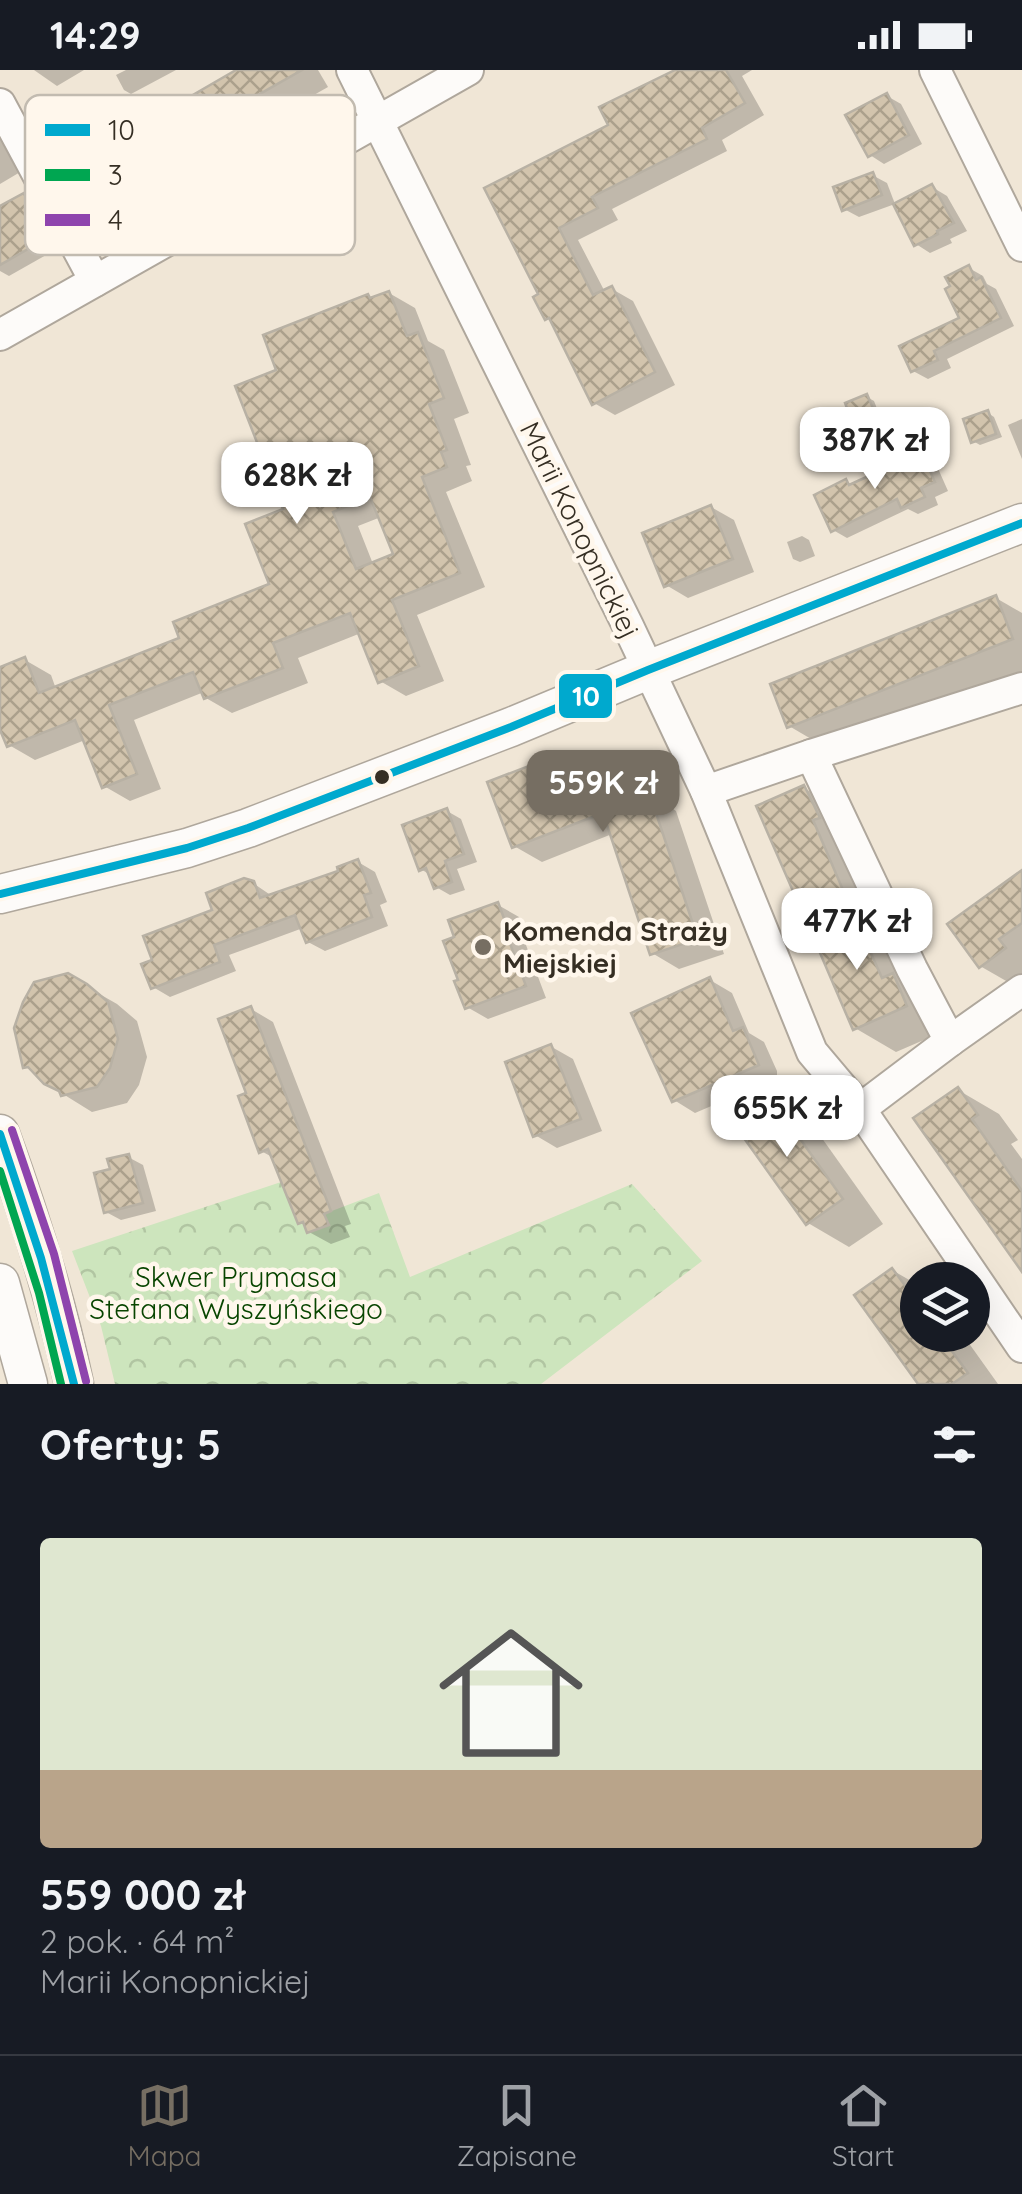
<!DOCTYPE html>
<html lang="pl">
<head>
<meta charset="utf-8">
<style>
  body { margin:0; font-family:Quicksand,sans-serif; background:#20242c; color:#f1f3f6; height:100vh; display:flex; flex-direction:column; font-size:38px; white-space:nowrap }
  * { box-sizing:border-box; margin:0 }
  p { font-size:32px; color:#9ea1a6 }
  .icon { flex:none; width:55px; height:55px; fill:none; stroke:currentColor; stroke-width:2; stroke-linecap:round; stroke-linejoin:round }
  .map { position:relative; height:1314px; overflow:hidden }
  .side { display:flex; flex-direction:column; background:#171b24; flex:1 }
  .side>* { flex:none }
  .tools { position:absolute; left:900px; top:1192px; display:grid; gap:20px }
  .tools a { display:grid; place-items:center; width:90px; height:90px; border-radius:50%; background:#171b24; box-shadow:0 10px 40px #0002; font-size:50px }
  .price { position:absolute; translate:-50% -85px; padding:0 22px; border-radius:20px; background:#fff; color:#222; font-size:32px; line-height:65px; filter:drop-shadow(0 2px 5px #0008) }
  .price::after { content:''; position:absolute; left:50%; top:60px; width:30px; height:22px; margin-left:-15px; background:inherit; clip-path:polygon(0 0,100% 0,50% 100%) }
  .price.current { background:#766e62; color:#fff }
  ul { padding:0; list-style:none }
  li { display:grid; align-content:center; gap:20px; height:530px; padding:0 40px }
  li+li { border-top:2px solid #363941 }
  li span { display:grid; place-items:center; height:310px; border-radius:10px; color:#555 }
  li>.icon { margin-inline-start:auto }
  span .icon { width:180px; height:180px; fill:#fffc; stroke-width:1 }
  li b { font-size:42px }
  h2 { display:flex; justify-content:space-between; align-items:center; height:120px; padding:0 40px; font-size:42px }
  .status { display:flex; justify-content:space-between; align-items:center; height:70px; padding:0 50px; background:#171b24; direction:ltr }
  .status svg { height:28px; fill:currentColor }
  .tab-bar { display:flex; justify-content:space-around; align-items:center; height:140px; border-top:2px solid #363941; background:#171b24; font-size:28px; color:#9ea1a6 }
  .tab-bar a { display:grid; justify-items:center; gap:5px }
  .tab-bar .current { color:#766e62 }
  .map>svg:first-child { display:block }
  .forest { fill:url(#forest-crowns) }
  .shadow { fill:#0003; fill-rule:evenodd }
  .building { fill:url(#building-cross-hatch); stroke:#b8b1a4; stroke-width:2.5; fill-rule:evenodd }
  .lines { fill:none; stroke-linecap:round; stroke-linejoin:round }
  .minor-casing { stroke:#afa79c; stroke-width:34 }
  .tertiary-casing { stroke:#afa79c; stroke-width:41 }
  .minor { stroke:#fdfbf9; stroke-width:30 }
  .tertiary { stroke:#fdfbf9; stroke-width:38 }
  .bus-1-casing { stroke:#fff7ec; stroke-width:15 }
  .bus-2-casing { stroke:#fff7ec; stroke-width:15 }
  .bus-3-casing { stroke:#fff7ec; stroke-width:15 }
  .bus-1 { stroke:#00a9ce; stroke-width:8 }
  .bus-2 { stroke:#00a651; stroke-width:8 }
  .bus-3 { stroke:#8e44ad; stroke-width:8 }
  .bus-dot { fill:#352e23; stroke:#fff7ec; stroke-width:4 }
  .poi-dot { fill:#766e62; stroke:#fff7ec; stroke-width:4 }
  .labels { text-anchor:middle; stroke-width:9; stroke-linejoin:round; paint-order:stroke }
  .street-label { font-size:28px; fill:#352e23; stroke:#fff7ec }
  .poi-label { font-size:28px; font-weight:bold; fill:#352e23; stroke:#fff7ec; text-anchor:start }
  .park-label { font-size:28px; fill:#084500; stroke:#fff7ec }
  .key { fill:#fff7ec; stroke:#c2bbb0; stroke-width:2.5 }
  .key-label { font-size:28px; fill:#352e23 }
  .line-badge { stroke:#fff7ec; stroke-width:4 }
  .badge-label { font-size:28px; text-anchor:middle; font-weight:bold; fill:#fff }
</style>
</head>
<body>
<div class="status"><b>14:29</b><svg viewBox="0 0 49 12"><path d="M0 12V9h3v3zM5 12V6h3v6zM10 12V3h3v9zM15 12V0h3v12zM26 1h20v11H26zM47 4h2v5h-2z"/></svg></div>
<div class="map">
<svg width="1022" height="1314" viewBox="0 0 1022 1314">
  <defs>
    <pattern id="forest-crowns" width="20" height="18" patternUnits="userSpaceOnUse" patternTransform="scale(2.5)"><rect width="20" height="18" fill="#cde5bd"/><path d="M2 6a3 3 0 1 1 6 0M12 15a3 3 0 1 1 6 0" fill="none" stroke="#b1c5a2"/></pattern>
    <pattern id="building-cross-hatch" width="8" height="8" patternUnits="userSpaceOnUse" patternTransform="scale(2.5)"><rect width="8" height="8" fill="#d2c4ad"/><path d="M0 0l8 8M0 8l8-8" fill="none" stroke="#aba08c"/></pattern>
  </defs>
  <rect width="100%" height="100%" fill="#f0e6d6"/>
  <polygon class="forest" points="281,1112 298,1153 303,1152 308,1163 329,1155 324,1144 379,1123 410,1207 632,1114 702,1191 541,1314 115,1314 101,1256 72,1181"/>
  <g class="shadow">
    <polygon points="34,0 84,0 57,16"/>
    <polygon points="126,0 176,0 131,24 124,20 116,5"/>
    <polygon points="241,0 318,0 328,17 182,100 154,84"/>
    <polygon points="681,0 752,0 742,6 764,45 722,70 727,81 612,139 618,150 578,170 605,222 612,219 633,231 675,315 615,345 594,333 554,252 547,248 541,225 488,119 611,56"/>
    <polygon points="887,26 901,34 922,74 884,94 870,85"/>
    <polygon points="0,45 27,98 0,114"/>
    <polygon points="872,105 887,113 895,134 859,147 844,139"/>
    <polygon points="932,117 947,126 967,161 950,169 952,173 930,183 916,174"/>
    <polygon points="24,126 39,135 62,176 9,206 0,201 0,142"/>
    <polygon points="969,198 983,206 987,214 996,219 1014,256 947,289 951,298 928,309 913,301 963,250"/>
    <path d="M389,223L415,238L428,271L444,280L469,343L454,349L471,395L466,396L472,411L446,422L485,517L417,545L444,611L406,626L380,611L361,563L298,588L308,613L232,643L206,628L204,622L134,650L161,719L130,731L104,716L85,670L35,690L9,675L0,653V600L25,590L51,605L56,619L182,569L272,516L287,441L280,301L368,226L373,230ZM381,447L396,485L373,494L358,456Z"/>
    <polygon points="867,327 874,331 882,351 863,359 856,355"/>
    <polygon points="988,343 994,347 1002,367 980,375 973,371"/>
    <polygon points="1022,349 1022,389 1008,355"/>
    <polygon points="921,385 936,394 948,421 935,427 938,435 918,444 908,439 847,468 833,460 846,412 853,416"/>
    <polygon points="711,437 734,450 754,502 688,528 666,515"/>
    <polygon points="802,466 809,470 815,486 800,492 793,489 787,472"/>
    <polygon points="996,528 1022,543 1022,605 830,680 789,656"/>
    <polygon points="555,689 577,702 615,701 676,741 724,884 679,899 652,883 612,764 542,792 514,776"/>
    <polygon points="804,718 846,742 883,844 862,851 895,870 947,960 896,982 855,958 836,854 801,833"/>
    <polygon points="447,741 461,749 477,792 457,799 465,820 450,825 436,817 430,805 421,799"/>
    <polygon points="358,792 375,802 387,832 380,835 388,856 325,881 308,872 303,858 229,885 236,901 170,927 153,917 155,891 253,813 272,826 341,802"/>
    <polygon points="1022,804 1022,920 980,896"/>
    <polygon points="498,835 519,847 529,874 526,875 546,928 488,949 467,937 461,912"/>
    <polygon points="68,906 117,934 137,951 147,987 139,1015 127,1033 92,1042 63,1024 61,1021 26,997"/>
    <polygon points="710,910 732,923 749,963 764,972 777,1001 777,1008 695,1043 674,1030"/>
    <polygon points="251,939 273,952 351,1154 345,1156 350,1167 331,1174 309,1162 307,1157 300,1152 274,1088 261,1081 249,1024"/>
    <polygon points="550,976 573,989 602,1061 557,1078 535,1065"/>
    <polygon points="958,1020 999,1044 1018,1070 1011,1074 1022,1089 1022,1198"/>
    <polygon points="768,1027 809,1050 883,1154 849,1177 808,1153"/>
    <polygon points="128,1087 143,1095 156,1141 121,1150 106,1142 113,1101"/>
    <polygon points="892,1200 918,1215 918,1265 963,1265 998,1314 921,1314"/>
  </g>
  <g class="building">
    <polygon points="236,0 302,0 152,85 136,58"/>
    <polygon points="675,0 726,0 745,33 702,58 707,69 592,127 598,138 559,158 593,225 612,216 655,302 592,335 549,248 545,250 533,227 538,224 484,118 608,55 599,37"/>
    <polygon points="887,23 909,65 868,87 845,45"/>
    <polygon points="873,102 882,125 842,141 833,117"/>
    <polygon points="932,114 954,153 937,161 938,164 914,176 893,134"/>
    <polygon points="24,123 49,167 0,195 0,136"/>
    <polygon points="969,195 976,210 981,207 1001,248 934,281 938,290 911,302 899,276 959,248 945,219 950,216 945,207"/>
    <path d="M389,221L407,266L418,262L444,328L429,334L447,380L441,382L447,397L422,407L460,503L392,530L419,596L378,613L350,543L273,573L283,598L204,629L193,602L109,635L137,704L102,718L75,650L7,677L0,660V597L25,587L39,623L179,568L173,552L269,514L245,454L283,439L235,316L276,300L263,265L368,224L370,228ZM370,427L393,484L356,499L333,442Z"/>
    <polygon points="867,324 877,348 854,357 845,333"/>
    <polygon points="988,340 996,364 971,373 963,349"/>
    <polygon points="921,382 935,412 921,418 925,427 901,438 897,429 831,462 814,425 846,409 849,415"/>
    <polygon points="711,435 733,489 664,517 642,463"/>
    <polygon points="996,525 1013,569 787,658 770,614"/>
    <polygon points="587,682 649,722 698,869 650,885 603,743 512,778 487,712 555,686 566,714"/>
    <polygon points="804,715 820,748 813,750 843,820 799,835 756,736"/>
    <polygon points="447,738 464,784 445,791 452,812 434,819 426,798 419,801 402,755"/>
    <polygon points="358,789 371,823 364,825 372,847 306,873 295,845 214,875 220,892 151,919 141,894 152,890 143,866 212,840 206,823 244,808 254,811 260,828 338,801 337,797"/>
    <polygon points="1022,800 1022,853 999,869 1006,878 979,898 947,854"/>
    <polygon points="498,832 509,862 506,863 526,916 465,939 454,911 458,910 443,871 454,867 448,850"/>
    <polygon points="853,843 882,908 893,903 907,936 853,960 811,862"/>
    <polygon points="68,903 87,914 108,932 118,969 110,998 97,1017 61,1026 59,1021 44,1014 28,997 23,998 14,958 23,932 34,912"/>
    <polygon points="710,907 733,961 743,957 759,995 672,1032 631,943"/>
    <polygon points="251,936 331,1141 324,1144 329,1155 307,1163 303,1152 298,1154 268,1079 259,1083 238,1026 246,1023 218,949"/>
    <polygon points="551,974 581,1049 533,1067 505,992"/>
    <polygon points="958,1017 978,1045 972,1049 1022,1121 1022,1202 913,1048"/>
    <polygon points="768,1024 843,1129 806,1155 731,1050"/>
    <polygon points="129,1084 143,1133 104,1143 94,1103 110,1099 107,1089"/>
    <polygon points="892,1198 918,1233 918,1265 940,1265 968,1303 952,1314 918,1314 854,1225"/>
  </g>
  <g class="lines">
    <g class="minor-casing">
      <g id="minor">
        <polyline points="352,0 628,556 706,721 812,982 860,1039 1022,1277"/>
        <polyline points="935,0 1022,176"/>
        <polyline points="0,34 95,211"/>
        <polyline points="0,265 468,0"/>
        <polyline points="811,685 1022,618"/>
        <polyline points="706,721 811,685 912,899 950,971"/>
        <polyline points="860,1039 950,971 1022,920"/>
      </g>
    </g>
    <g class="tertiary-casing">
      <g id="tertiary">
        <polyline points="0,824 187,778 248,758 511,657 648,600 1022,453"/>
        <path d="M0,1064C30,1146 56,1229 74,1314"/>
        <polyline points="0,1213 28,1314"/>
      </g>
    </g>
    <use href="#minor" class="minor"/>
    <use href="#tertiary" class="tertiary"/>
    <g class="bus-1-casing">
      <g id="bus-1">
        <polyline points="0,824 187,778 248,758 511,657 648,600 1022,453"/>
        <polyline points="0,1064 41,1188 74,1314"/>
      </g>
    </g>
    <g class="bus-2-casing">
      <polyline id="bus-2" points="0,1101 39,1223 61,1314"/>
    </g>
    <g class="bus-3-casing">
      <polyline id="bus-3" points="12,1060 54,1184 86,1311"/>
    </g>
    <use href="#bus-1" class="bus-1"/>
    <use href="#bus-2" class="bus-2"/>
    <use href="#bus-3" class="bus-3"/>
  </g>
  <circle class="bus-dot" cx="382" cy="707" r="9"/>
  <circle class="poi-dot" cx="483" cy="877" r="10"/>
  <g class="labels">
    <g class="street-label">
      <text transform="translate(580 460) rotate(64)" y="10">Marii Konopnickiej</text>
    </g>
    <g class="poi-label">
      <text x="503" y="871">Komenda Straży<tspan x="503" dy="32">Miejskiej</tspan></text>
    </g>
    <g class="park-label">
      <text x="236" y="1217">Skwer Prymasa<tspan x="236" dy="32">Stefana Wyszyńskiego</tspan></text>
    </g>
  </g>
  <rect x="25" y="25" width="330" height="160" rx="15" class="key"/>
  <rect x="45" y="54" width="45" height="12" fill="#00a9ce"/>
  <rect x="45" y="99" width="45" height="12" fill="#00a651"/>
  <rect x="45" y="144" width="45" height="12" fill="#8e44ad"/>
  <g class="key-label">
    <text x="108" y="70">10</text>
    <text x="108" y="115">3</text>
    <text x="108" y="160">4</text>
  </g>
  <rect class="line-badge" x="557" y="602" width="57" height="48" rx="10" fill="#00a9ce"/>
  <g class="badge-label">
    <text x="586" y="636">10</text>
  </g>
</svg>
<div class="tools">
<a><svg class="icon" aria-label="layers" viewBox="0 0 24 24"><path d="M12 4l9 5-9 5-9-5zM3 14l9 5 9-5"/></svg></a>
</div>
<b class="price" style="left:875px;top:422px">387K zł</b>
<b class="price" style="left:297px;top:457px">628K zł</b>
<b class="price current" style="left:603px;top:765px">559K zł</b>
<b class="price" style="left:857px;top:903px">477K zł</b>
<b class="price" style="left:787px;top:1090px">655K zł</b>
</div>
<section class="side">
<h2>Oferty: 5<svg class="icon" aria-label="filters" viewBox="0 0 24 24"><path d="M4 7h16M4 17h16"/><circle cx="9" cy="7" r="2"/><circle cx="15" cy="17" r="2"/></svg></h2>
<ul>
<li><span style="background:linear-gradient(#dfe7d0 75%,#b9a48a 0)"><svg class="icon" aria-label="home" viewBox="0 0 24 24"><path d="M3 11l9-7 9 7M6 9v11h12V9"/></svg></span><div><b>559 000 zł</b><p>2 pok. · 64 m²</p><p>Marii Konopnickiej</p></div></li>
</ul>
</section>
<nav class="tab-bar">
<a class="current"><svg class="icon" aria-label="map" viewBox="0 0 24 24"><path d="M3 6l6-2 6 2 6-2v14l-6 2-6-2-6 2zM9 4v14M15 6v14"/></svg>Mapa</a>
<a><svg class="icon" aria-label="saved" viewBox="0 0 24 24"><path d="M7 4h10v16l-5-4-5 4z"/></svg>Zapisane</a>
<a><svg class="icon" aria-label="home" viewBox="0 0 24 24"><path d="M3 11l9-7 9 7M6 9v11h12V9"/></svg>Start</a>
</nav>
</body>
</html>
